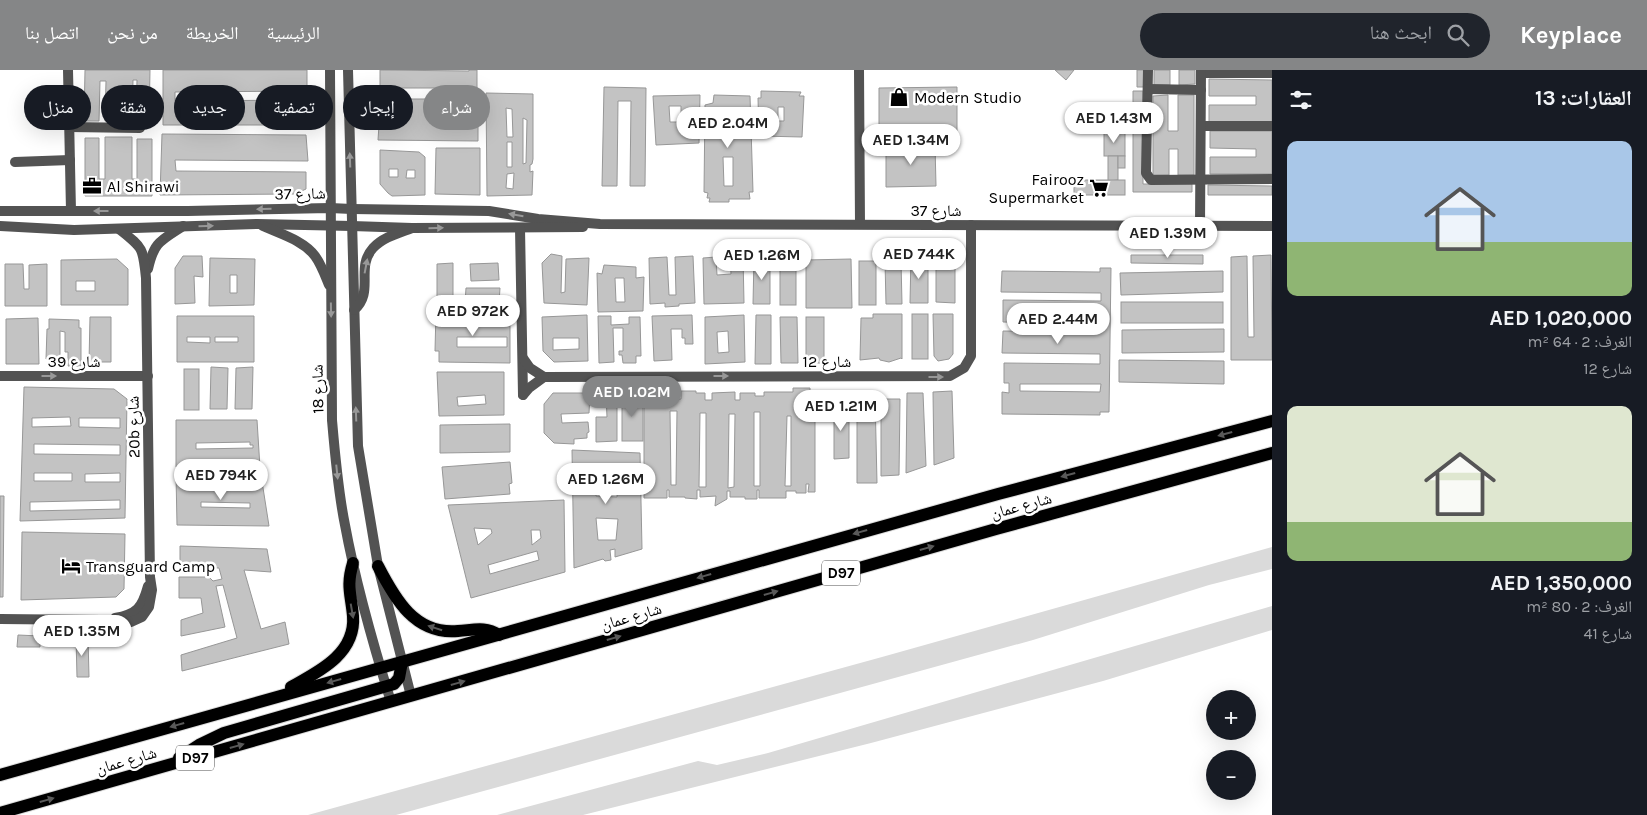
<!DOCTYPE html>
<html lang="ar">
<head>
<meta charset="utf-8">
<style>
  body { margin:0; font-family:Karla,"Noto Naskh Arabic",sans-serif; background:#20242c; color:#f1f3f6; direction:rtl; height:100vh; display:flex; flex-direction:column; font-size:19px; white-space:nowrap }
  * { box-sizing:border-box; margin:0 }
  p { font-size:16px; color:#9ea1a6 }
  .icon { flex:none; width:28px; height:28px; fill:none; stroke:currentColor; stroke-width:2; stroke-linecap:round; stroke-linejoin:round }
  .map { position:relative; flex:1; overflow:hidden; direction:ltr }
  .sheet { display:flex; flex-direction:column; background:#171b24; width:375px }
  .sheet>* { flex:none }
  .guide { position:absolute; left:15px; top:15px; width:475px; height:45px; direction:rtl; display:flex; gap:10px }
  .fabs { position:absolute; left:1206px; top:620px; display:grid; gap:10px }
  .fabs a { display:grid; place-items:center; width:50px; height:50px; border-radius:50%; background:#171b24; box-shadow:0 5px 20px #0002; font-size:25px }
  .price { position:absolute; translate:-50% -42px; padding:0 11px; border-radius:18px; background:#fff; color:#222; font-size:16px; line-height:32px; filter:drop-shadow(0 1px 2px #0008) }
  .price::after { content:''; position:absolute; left:50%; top:30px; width:15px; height:11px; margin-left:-8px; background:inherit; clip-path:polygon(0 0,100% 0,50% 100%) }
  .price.active { background:#858687; color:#fff }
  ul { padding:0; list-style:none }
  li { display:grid; align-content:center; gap:10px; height:265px; padding:0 15px }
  li span { display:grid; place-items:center; height:155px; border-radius:10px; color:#555 }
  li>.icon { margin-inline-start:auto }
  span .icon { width:90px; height:90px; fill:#fffc; stroke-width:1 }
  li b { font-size:21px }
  h2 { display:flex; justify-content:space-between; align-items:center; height:60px; padding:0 15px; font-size:21px }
  .chip { padding:0 18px; border-radius:22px; background:#171b24; box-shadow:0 5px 20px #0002; font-size:18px; line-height:45px }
  .chip.active { background:#858687; color:#fff }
  header { display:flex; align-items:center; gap:30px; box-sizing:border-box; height:70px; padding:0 25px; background:#858687; color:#fff }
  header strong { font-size:24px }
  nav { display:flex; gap:28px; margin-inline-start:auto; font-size:18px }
  .search { width:350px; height:45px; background:#20242c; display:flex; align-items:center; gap:12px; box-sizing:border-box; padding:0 18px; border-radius:28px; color:#9ea1a6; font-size:19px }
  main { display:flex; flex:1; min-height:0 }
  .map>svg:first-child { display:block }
  .green { fill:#dadada }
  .building { fill:#c3c3c3; stroke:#979797; fill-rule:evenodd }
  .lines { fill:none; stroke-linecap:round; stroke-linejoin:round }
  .primary-casing { stroke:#dbdbdb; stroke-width:14 }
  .minor { stroke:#535353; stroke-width:10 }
  .tertiary { stroke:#535353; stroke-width:10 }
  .primary { stroke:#000; stroke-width:12 }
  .oneway { fill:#989898 }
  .oneway2 { fill:#595959 }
  .labels { text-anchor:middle; stroke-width:5; stroke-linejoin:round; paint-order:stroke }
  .shield { fill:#fff; stroke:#4c4c4c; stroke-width:1 }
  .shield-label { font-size:15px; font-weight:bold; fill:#000 }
  .poi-label { font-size:16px; fill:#000; stroke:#fff; text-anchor:start }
  .street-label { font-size:16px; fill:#000; stroke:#fff }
</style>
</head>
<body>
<header>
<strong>Keyplace</strong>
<div class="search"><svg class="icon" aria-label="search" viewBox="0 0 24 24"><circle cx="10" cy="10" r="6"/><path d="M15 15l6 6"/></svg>ابحث هنا</div>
<nav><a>الرئيسية</a><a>الخريطة</a><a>من نحن</a><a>اتصل بنا</a></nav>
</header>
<main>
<section class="sheet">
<h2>العقارات: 13<svg class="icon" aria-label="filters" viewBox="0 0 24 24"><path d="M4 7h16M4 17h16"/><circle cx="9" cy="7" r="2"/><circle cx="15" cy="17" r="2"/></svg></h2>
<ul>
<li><span style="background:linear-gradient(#a9c7e8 65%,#8fb573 0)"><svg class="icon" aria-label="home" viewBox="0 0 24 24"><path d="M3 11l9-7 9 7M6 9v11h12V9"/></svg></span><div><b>AED 1,020,000</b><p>الغرف: 2 · 64 m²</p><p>شارع 12</p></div></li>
<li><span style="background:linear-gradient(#dfe7d0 75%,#8fb573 0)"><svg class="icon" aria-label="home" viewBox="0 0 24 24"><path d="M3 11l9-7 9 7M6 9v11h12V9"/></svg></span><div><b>AED 1,350,000</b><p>الغرف: 2 · 80 m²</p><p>شارع 41</p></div></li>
</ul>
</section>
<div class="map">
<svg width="1272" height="745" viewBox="0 0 1272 745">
  <rect width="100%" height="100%" fill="#fff"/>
  <g class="green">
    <polygon points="1272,477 1272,499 1209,515 1033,570 396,745 308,745 882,587"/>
    <polygon points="1272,536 1272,560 1103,611 871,673 583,745 497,745 698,691 717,695 768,683"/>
  </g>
  <g class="building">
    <polygon points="85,0 150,0 149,52 136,52 137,10 133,10 132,51 105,51 106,11 100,11 99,51 84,51"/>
    <polygon points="163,0 307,0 307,21 175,22 175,31 306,30 306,55 163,55"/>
    <polygon points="380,0 469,1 469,0 477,0 477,18 380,18"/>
    <polygon points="1055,0 1074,0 1066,10"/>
    <polygon points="1137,0 1146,0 1145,17 1137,17"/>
    <rect x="1154" y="0" width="16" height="15"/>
    <polygon points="1179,0 1195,0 1195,14 1179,15"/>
    <polygon points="1209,9 1272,10 1272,53 1209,52 1209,35 1256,35 1256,26 1209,26"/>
    <polygon points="604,17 646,18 645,116 630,116 631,31 618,31 617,116 602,116"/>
    <polygon points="957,17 957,63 879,64 879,18"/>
    <path d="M761,21L801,22L799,26H804L802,67L759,66L758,28H761ZM778,37H784V51H778Z"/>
    <polygon points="1133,21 1143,21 1143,114 1192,114 1192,122 1133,122"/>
    <path d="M486,23L533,24V89L532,94L530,95V102L533,101L532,125L487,126ZM506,38L512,39L513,67H507ZM523,48L527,50L526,93L523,94ZM507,72H512V97H507ZM514,103L513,119L506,118L507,104Z"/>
    <path d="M700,25L699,73L656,75L653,26ZM669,36H681V52H670Z"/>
    <path d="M714,25L750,26L753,122H749L750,129H729V132H709L710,128H707L708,123L704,122L705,35L713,33ZM724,38H733V69H723ZM723,87H733V116H724Z"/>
    <polygon points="1168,25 1168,61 1178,61 1178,25 1194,25 1194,105 1178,105 1178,79 1169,79 1169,105 1153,105 1153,26"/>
    <polygon points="397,29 478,29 478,71 378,70 380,40 396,40"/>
    <rect x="1104" y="61" width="21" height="25"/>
    <polygon points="1210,61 1272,61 1272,104 1210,104 1210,87 1256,87 1256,79 1210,78"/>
    <polygon points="162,64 306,65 308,91 175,90 176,101 306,102 306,119 295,124 160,125"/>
    <polygon points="105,67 132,67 132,109 137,109 137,69 152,69 152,126 85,126 85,68 99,68 99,109 105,109"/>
    <polygon points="935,75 936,116 886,117 886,76"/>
    <polygon points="436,78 480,78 480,125 435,124"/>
    <path d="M380,80L419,82L425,87V125L392,126L388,123L380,114ZM389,99H398V107H389ZM407,100H415V108H406Z"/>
    <polygon points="1108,86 1118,86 1118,110 1108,111"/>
    <rect x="1118" y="86" width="7" height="12"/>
    <rect x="1074" y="110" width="51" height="15"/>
    <polygon points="1208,115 1272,116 1272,125 1208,125"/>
    <polygon points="551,184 562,186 561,223 565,222 566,189 589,188 587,235 544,233 542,193"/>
    <polygon points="936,185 949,185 955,190 955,233 936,232"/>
    <polygon points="1131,185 1203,185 1203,194 1131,193"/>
    <polygon points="1271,185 1272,290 1231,290 1231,187 1247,186 1248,267 1254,267 1253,186"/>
    <polygon points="183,186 202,186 203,207 194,206 195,233 175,234 175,198"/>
    <polygon points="693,186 695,233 679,234 679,236 665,237 665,233 650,234 649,188 667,187 669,225 676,225 675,187"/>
    <polygon points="730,186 743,186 744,233 704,234 703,188 716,187 717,205 731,204"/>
    <polygon points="911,186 928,186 928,233 910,233"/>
    <path d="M210,188L255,189L254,235L209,236ZM230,205H237V223H230Z"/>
    <polygon points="754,188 770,188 770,234 753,234"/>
    <rect x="780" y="188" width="16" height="47"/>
    <path d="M117,189L128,199V235H61V190ZM76,211H95V221H76Z"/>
    <polygon points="851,189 852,238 806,238 806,190"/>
    <rect x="859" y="191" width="17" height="44"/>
    <polygon points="885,191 901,191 902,234 886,234"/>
    <polygon points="453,193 453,232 437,232 437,194"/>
    <polygon points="498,193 499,210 471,211 470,194"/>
    <polygon points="5,194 23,194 24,219 29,219 29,195 47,194 47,236 5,236"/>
    <path d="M604,195L636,197V208L644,207L643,241L598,242L597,203L602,204ZM615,208H624L625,232H616Z"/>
    <path d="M1100,198H1111L1109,342H1100V345L1002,344V322L1009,323V313H1004V293L1100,294V284L1002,283L1003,261L1101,262V254L1003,252V230L1101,231V223L1001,222L1002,201L1100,202ZM1020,314H1101L1100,322L1020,321Z"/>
    <polygon points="1223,201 1223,222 1121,225 1120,203"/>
    <polygon points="466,218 500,218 499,233 465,233"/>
    <rect x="1121" y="232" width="102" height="21"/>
    <path d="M436,241H510V293L439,292V281H435ZM457,267H507V277H457Z"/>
    <polygon points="873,244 902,244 902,289 901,288 889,292 880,290 879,288 860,290 861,248 873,248"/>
    <rect x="912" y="244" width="16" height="45"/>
    <polygon points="933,244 953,244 953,284 949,289 938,291 934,286"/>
    <path d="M587,245L588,291L554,292L543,281L542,247ZM553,268H579V279L553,280Z"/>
    <polygon points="692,245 693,274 685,274 685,268 682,268 682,259 671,259 672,290 654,291 652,246"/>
    <path d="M744,245L745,292L705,294V247ZM728,261L729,282L718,283L717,262Z"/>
    <polygon points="756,245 771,245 771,294 755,294"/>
    <path d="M177,246H254V292H177ZM187,267H210V273L187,272ZM215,267H238V272H215Z"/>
    <polygon points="598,246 611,246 611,255 629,254 629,247 640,247 641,286 636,286 636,293 623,293 622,285 619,285 619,281 623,281 623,258 613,258 614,292 599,293"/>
    <polygon points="90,247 111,247 111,292 89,292"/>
    <polygon points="780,247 797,247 798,293 781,293"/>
    <rect x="806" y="247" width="18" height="46"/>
    <polygon points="38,248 39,294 6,294 6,249"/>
    <polygon points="49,249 79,250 79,258 81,258 81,296 68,296 68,282 65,282 65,262 60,261 60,296 50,296 50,289 46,289 47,259 49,259"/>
    <polygon points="1224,259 1224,282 1122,283 1122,260"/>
    <polygon points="1119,290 1224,291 1224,314 1119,312"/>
    <polygon points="211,297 228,298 227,339 210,339"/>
    <polygon points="253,297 252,339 235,339 236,298"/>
    <rect x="184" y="299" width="15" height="41"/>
    <path d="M437,302H504V345L439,346ZM485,325L486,334L458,336L457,327Z"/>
    <path d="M24,317L114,319L127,329L125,448L20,451ZM70,347L71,356L32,357V348ZM79,348H120V358L79,357ZM34,374L120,375V385L34,384ZM34,403H72V411H34ZM120,403V412H85V404ZM120,430V439L30,441V432Z"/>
    <path d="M793,318H810V325H815V335H817V342H815V422H808L809,414H806V423H796V421H786V428H759V420H757V429H745V427H730V421H727V429L715,436L716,426L700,427V420H697V429L685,428V427H669V420H667V428H644V322L676,323V329H681V321H696V323H705V330H712V323L735,322V330H740V323H755V326H764V322H793ZM670,341H677L676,415H671ZM754,342H760V416H754ZM700,343H706V417H699ZM729,344H735L734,417L728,418ZM787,346H791V416H785Z"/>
    <polygon points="952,321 954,388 934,395 933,322"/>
    <polygon points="553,323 590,323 589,343 561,344 562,353 588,352 589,362 587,363 587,368 574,369 574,374 554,373 544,363 544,334"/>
    <polygon points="907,323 923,323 926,396 906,403"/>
    <polygon points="606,325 617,325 617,371 596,372 596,347 607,347"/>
    <rect x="622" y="325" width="21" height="46"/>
    <polygon points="875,326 877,413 857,413 857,327"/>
    <polygon points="881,329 900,329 899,405 881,406"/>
    <polygon points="834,335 849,335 849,388 834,389"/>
    <path d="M176,350H257L260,398L176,397ZM250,372V375H253V378L196,379V373Z"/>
    <polygon points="510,354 510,382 440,383 440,355"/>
    <path d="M572,380L640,383L642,479L615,487V479L610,480L611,490L605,491L603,489L574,498ZM596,407L618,409L617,427L596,426ZM596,448L618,449L616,470H598Z"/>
    <polygon points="510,392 512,413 509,414 510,424 445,429 442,397"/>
    <path d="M176,405H261L269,456L177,455ZM201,432L250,433V438L201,437Z"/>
    <polygon points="0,426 4,426 3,527 0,527"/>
    <path d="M564,430L565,502L471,528L448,435ZM474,458L491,459L492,463L478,475ZM531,460H540L541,468L532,475ZM537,481L539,490L490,504L488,495Z"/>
    <polygon points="22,462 125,464 124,519 116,527 21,530"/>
    <polygon points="180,476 267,479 271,502 244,500 261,559 285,552 289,574 182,601 181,585 237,568 223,515 216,516 225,557 181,566 181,550 203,543 201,528 179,528 179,507 209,507 213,511 222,509 219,498 180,497"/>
    <polygon points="18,565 40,566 40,577 17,577"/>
    <polygon points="76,567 88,567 89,607 77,607"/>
  </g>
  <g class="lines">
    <g class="primary-casing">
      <g id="primary">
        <path d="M378,496C395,529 415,565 458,561C474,560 485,556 499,565"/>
        <path d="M291,617C318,602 356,584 353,546C351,524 346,516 353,493"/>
        <polyline points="179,688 199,675 224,663 394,614 399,608 402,592"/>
        <polyline points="0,705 998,424 1272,351"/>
        <polyline points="0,743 996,459 1272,383"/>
      </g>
    </g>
    <g class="minor">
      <polyline points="68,0 71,141"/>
      <polyline points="859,0 860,154"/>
      <polyline points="1148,0 1146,103 1151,110 1272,109"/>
      <polyline points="1201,3 1272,3"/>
      <polyline points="1148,19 1201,20"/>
      <polyline points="1201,56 1272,56"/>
      <polyline points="70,57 140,58"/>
      <polyline points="15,92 70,90"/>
      <polyline points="352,139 489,141 538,149 600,154 1272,156"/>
      <polyline points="352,156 412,158 583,157"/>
      <polyline points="1200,156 1201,0"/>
      <polyline points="520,158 523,325"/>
      <path d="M148,199C154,172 160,171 183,156"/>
      <polyline points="523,288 530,298 544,307 950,306 964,298 971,286 971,155"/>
      <polyline points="0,306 148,306"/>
      <polyline points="523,325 529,318 544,307"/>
      <path d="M115,548C137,544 142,538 148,516"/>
      <path d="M0,549L101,550L121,553L131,552L142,547L149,537L152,520L150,507L146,208C143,177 143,178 119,159"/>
    </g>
    <g class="tertiary">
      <path d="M330,0L332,350C335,385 338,421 345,455C356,515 373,574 391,632"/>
      <polyline points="348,0 358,376 378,496 411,626"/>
      <polyline points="0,141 188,141 330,138 352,139"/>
      <polyline points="0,156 74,160 257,154 352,156"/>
      <path d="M263,156C280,164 303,170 315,186C321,194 325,205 329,215"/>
      <path d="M354,240C375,222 355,198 373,178C383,167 399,163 412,158"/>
    </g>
    <use href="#primary" class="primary"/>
  </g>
  <defs><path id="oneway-solid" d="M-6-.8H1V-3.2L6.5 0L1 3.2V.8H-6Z" transform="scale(1.25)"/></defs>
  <g class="oneway">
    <use href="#oneway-solid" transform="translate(350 90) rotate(-92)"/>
    <use href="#oneway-solid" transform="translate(264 139) rotate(179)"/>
    <use href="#oneway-solid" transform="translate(101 141) rotate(180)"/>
    <use href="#oneway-solid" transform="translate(516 145) rotate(-170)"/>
    <use href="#oneway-solid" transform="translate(206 156) rotate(-2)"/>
    <use href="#oneway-solid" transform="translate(436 158) rotate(-1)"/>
    <use href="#oneway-solid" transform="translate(366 196) rotate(-79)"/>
    <use href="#oneway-solid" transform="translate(331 240) rotate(89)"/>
    <use href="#oneway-solid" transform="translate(49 306)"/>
    <use href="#oneway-solid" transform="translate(721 306)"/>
    <use href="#oneway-solid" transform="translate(936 307)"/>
    <use href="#oneway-solid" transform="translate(356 344) rotate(-92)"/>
    <use href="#oneway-solid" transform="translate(337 402) rotate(84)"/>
  </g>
  <g class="oneway2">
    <use href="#oneway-solid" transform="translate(1225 364) rotate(165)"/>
    <use href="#oneway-solid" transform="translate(1068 405) rotate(165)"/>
    <use href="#oneway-solid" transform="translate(860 462) rotate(164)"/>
    <use href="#oneway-solid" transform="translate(927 478) rotate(-16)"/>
    <use href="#oneway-solid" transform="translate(704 506) rotate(164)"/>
    <use href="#oneway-solid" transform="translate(771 523) rotate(-16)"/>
    <use href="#oneway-solid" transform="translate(352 541) rotate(80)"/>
    <use href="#oneway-solid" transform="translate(435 558) rotate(-162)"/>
    <use href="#oneway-solid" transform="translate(614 568) rotate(-16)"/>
    <use href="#oneway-solid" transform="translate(334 611) rotate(164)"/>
    <use href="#oneway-solid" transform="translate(458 613) rotate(-16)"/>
    <use href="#oneway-solid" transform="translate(177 655) rotate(164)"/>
    <use href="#oneway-solid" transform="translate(237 676) rotate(-16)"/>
    <use href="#oneway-solid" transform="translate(47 730) rotate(-16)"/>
  </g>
  <defs>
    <g id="shop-bare" transform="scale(1.5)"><path d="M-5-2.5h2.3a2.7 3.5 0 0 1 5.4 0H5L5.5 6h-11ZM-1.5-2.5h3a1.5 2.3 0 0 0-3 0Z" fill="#000" stroke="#fff" stroke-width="2.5" paint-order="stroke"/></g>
    <g id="office-bare" transform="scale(1.5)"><path d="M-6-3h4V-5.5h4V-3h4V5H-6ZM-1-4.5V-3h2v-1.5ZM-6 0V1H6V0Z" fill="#000" stroke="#fff" stroke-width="2.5" paint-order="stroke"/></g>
    <g id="supermarket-bare" transform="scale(1.5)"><path d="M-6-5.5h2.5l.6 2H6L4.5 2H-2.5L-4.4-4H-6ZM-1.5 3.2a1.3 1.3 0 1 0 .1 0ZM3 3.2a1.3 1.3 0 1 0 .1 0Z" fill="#000" stroke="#fff" stroke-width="2.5" paint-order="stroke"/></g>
    <g id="hotel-bare" transform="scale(1.5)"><path d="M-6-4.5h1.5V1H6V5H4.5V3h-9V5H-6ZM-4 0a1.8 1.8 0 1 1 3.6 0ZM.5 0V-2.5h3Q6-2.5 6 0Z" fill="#000" stroke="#fff" stroke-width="2.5" paint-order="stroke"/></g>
  </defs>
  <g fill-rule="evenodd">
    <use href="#shop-bare" x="899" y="27"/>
    <use href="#office-bare" x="92" y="116"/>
    <use href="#supermarket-bare" x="1099" y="118"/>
    <use href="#hotel-bare" x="71" y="496"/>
  </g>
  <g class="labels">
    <g class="shield">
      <rect x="822" y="490.5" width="38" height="25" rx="4"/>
      <rect x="176" y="675.5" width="38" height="25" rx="4"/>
    </g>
    <g class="shield-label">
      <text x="841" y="508">D97</text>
      <text x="195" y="693">D97</text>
    </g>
    <g class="poi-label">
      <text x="914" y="33">Modern Studio</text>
      <text x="1084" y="115" text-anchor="end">Fairooz<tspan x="1084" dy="18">Supermarket</tspan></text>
      <text x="107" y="122">Al Shirawi</text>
      <text x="86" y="502">Transguard Camp</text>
    </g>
    <g class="street-label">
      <text transform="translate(300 123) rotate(-1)" y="6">شارع 37</text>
      <text x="936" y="146">شارع 37</text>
      <text x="74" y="297">شارع 39</text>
      <text x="827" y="297">شارع 12</text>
      <text transform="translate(317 319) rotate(-91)" y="6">شارع 18</text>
      <text transform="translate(133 357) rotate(-91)" y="6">20b شارع</text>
      <text transform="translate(1021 435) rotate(-15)" y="6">شارع عمان</text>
      <text transform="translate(631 546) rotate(-16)" y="6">شارع عمان</text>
      <text transform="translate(126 690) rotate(-16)" y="6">شارع عمان</text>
    </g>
  </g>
</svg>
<div class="fabs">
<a>+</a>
<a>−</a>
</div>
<b class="price" style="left:1114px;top:74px">AED 1.43M</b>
<b class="price" style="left:728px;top:79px">AED 2.04M</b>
<b class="price" style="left:911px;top:96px">AED 1.34M</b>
<b class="price" style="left:1168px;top:189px">AED 1.39M</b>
<b class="price" style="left:919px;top:210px">AED 744K</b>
<b class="price" style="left:762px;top:211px">AED 1.26M</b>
<b class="price" style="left:473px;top:267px">AED 972K</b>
<b class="price" style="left:1058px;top:275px">AED 2.44M</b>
<b class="price active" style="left:632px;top:348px">AED 1.02M</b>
<b class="price" style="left:841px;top:362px">AED 1.21M</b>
<b class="price" style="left:221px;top:431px">AED 794K</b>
<b class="price" style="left:606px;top:435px">AED 1.26M</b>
<b class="price" style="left:82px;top:587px">AED 1.35M</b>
<div class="guide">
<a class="chip active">شراء</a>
<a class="chip">إيجار</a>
<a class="chip">تصفية</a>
<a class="chip">جديد</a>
<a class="chip">شقة</a>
<a class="chip">منزل</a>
</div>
</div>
</main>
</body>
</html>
